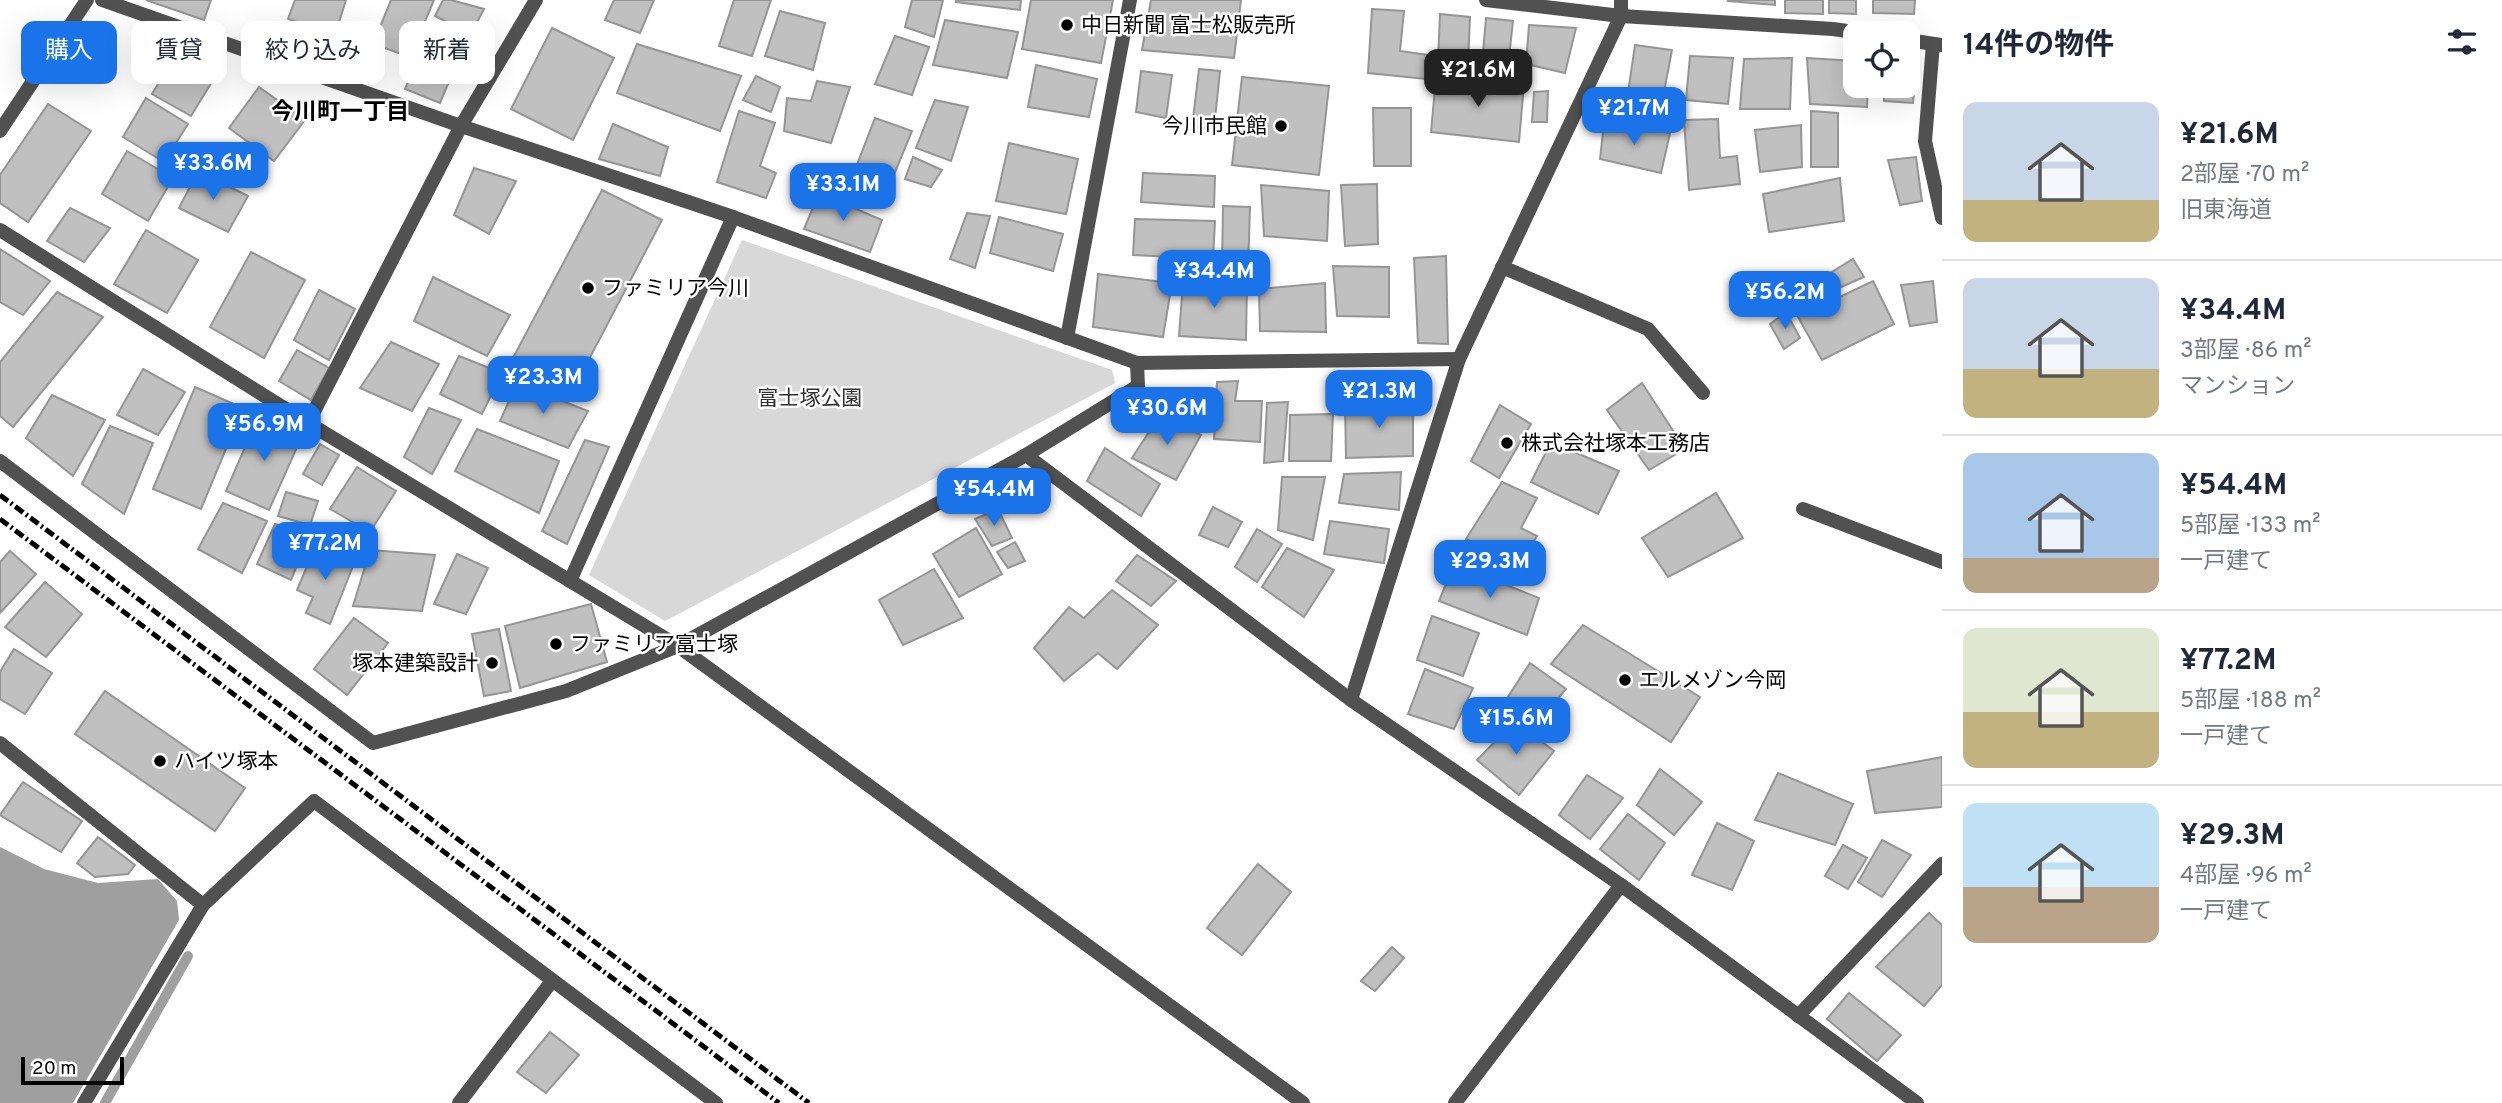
<!DOCTYPE html>
<html lang="ja">
<head>
<meta charset="utf-8">
<style>
  body { margin:0; font-family:Overpass,"Noto Sans JP",sans-serif; background:#f2f2f3; color:#1f2937; height:100vh; display:flex; flex-direction:column; font-size:26px; white-space:nowrap }
  * { box-sizing:border-box; margin:0 }
  p { font-size:23px; color:#747a83 }
  .icon { flex:none; width:38px; height:38px; fill:none; stroke:currentColor; stroke-width:2; stroke-linecap:round; stroke-linejoin:round }
  .map { position:relative; flex:1; overflow:hidden }
  .details { display:flex; flex-direction:column; background:#fff; width:560px }
  .details>* { flex:none }
  .top-card { position:absolute; left:21px; top:21px; width:665px; height:63px; display:flex; gap:14px }
  .tools { position:absolute; left:1843px; top:21px; display:grid; gap:14px }
  .tools a { display:grid; place-items:center; width:77px; height:77px; border-radius:14px; background:#fff; box-shadow:0 7px 28px #0002; font-size:35px }
  .scale { position:absolute; left:21px; bottom:18px; width:103px; box-sizing:border-box; padding-left:7px; border:4px solid #000; border-top:0; font-size:19px; line-height:24px; white-space:nowrap; color:#000; -webkit-text-stroke:5px #fff; paint-order:stroke }
  .price { position:absolute; translate:-50% -60px; padding:0 16px; border-radius:14px; background:#1a73e8; color:#fff; font-size:23px; line-height:46px; filter:drop-shadow(0 2px 4px #0008) }
  .price::after { content:''; position:absolute; left:50%; top:42px; width:21px; height:16px; margin-left:-10px; background:inherit; clip-path:polygon(0 0,100% 0,50% 100%) }
  .price.selected { background:#222; color:#fff }
  ul { padding:0; list-style:none }
  li { display:flex; align-items:center; gap:21px; height:175px; padding:0 21px }
  li+li { border-top:2px solid #e0e1e3 }
  li span { display:grid; place-items:center; flex:none; width:196px; height:140px; border-radius:14px; color:#555 }
  li>.icon { margin-inline-start:auto }
  span .icon { width:84px; height:84px; fill:#fffc; stroke-width:1 }
  li b { font-size:30px }
  h2 { display:flex; justify-content:space-between; align-items:center; height:84px; padding:0 21px; font-size:30px }
  .tag { padding:0 24px; border-radius:14px; background:#fff; box-shadow:0 7px 28px #0002; font-size:24px; line-height:63px }
  .tag.selected { background:#1a73e8; color:#fff }
  main { display:flex; flex:1; min-height:0 }
  .map>svg:first-child { display:block }
  .green { fill:#d8d8d8 }
  .water { fill:#9f9f9f }
  .lines { fill:none; stroke-linecap:round; stroke-linejoin:round }
  .stream { stroke:#9f9f9f; stroke-width:10 }
  .building { fill:#c0c0c0; stroke:#959595; stroke-width:2 }
  .service { stroke:#515151; stroke-width:14 }
  .minor { stroke:#515151; stroke-width:14 }
  .rail { stroke:#000; stroke-width:5; stroke-dasharray:10 3.5 2 3.5; stroke-linecap:butt }
  .poi-dot { fill:#000; stroke:#fff; stroke-width:2.5 }
  .labels { text-anchor:middle; stroke-width:5; stroke-linejoin:round; paint-order:stroke }
  .poi-label { font-size:21px; fill:#000; stroke:#fff; text-anchor:start }
  .park-label { font-size:21px; fill:#2f2f2f; stroke:#fff }
  .neighbourhood-label { font-size:23px; font-weight:bold; fill:#000; stroke:#fff }
</style>
</head>
<body>
<main>
<div class="map">
<svg width="1942" height="1103" viewBox="0 0 1942 1103">
  <rect width="100%" height="100%" fill="#fff"/>
  <polygon class="green" points="742,240 1112,370 1115,383 665,621 589,575"/>
  <polygon class="water" points="0,847 44,869 98,883 158,879 177,901 179,920 73,1103 0,1103"/>
  <g class="lines">
    <polyline class="stream" points="105,1103 188,956"/>
  </g>
  <g class="building">
    <polygon points="146,0 211,0 204,20"/>
    <polygon points="295,0 346,0 335,35 288,19"/>
    <polygon points="391,0 434,0 410,57 373,44"/>
    <polygon points="443,0 451,0 484,9 471,34 435,16"/>
    <polygon points="614,0 654,0 640,33 605,20"/>
    <polygon points="734,0 771,0 752,56 719,46"/>
    <polygon points="912,0 943,0 934,37 905,27"/>
    <polygon points="956,0 1021,0 1020,10 956,2"/>
    <polygon points="1031,0 1113,0 1101,63 1022,49"/>
    <polygon points="1151,0 1241,0 1234,58 1142,50"/>
    <polygon points="1728,0 1775,0 1775,5 1728,1"/>
    <polygon points="1785,0 1823,0 1823,14 1785,13"/>
    <polygon points="1829,0 1856,0 1856,14 1829,13"/>
    <polygon points="1873,0 1915,0 1914,14 1873,13"/>
    <polygon points="1372,9 1404,11 1400,51 1429,55 1426,79 1368,73"/>
    <polygon points="780,11 825,23 813,70 765,56"/>
    <polygon points="1440,14 1470,17 1468,63 1438,61"/>
    <polygon points="1486,18 1513,21 1508,67 1482,64"/>
    <polygon points="945,20 1018,32 1007,78 933,65"/>
    <polygon points="1529,25 1576,28 1565,73 1526,64"/>
    <polygon points="552,28 614,58 573,140 511,109"/>
    <polygon points="429,35 464,46 440,103 405,89"/>
    <polygon points="895,36 929,47 912,95 875,84"/>
    <polygon points="185,40 223,64 191,116 152,94"/>
    <polygon points="637,44 741,76 720,131 617,93"/>
    <polygon points="1635,45 1672,50 1659,118 1625,113"/>
    <polygon points="1690,56 1733,58 1728,104 1686,100"/>
    <polygon points="1792,58 1790,109 1740,109 1744,59"/>
    <polygon points="1807,58 1855,61 1855,86 1868,86 1867,107 1810,104"/>
    <polygon points="1908,62 1917,63 1913,103 1884,101 1884,86 1908,86"/>
    <polygon points="1036,65 1097,79 1089,117 1028,107"/>
    <polygon points="1199,69 1220,71 1214,129 1192,127"/>
    <polygon points="1141,71 1172,75 1166,118 1136,112"/>
    <polygon points="756,76 780,87 771,112 743,100"/>
    <polygon points="1242,77 1329,86 1319,175 1232,165"/>
    <polygon points="1436,77 1524,84 1519,142 1431,132"/>
    <polygon points="817,81 850,87 831,143 784,131 787,98 811,101"/>
    <polygon points="259,87 305,120 274,161 229,128"/>
    <polygon points="1548,91 1547,122 1532,122 1534,92"/>
    <polygon points="146,98 188,124 164,162 123,137"/>
    <polygon points="935,100 968,107 951,161 916,148"/>
    <polygon points="48,104 91,131 28,222 0,203 0,175"/>
    <polygon points="1373,108 1411,108 1411,166 1374,166"/>
    <polygon points="739,111 775,123 760,166 776,173 766,198 717,182"/>
    <polygon points="1811,111 1838,113 1838,167 1811,167"/>
    <polygon points="875,118 912,131 881,206 846,193"/>
    <polygon points="1718,119 1720,158 1737,156 1740,184 1689,190 1684,120"/>
    <polygon points="1604,123 1670,133 1661,173 1600,159"/>
    <polygon points="613,124 668,147 660,176 599,159"/>
    <polygon points="1801,125 1802,167 1760,172 1755,130"/>
    <polygon points="1009,143 1078,159 1066,214 996,201"/>
    <polygon points="127,151 173,178 148,221 102,194"/>
    <polygon points="913,157 942,170 931,187 905,179"/>
    <polygon points="1916,157 1922,201 1900,205 1888,160"/>
    <polygon points="474,168 516,181 489,234 454,215"/>
    <polygon points="198,171 248,196 228,232 179,208"/>
    <polygon points="1143,173 1215,176 1214,207 1141,202"/>
    <polygon points="1840,178 1844,221 1769,232 1763,194"/>
    <polygon points="1377,184 1378,244 1345,246 1341,185"/>
    <polygon points="1261,185 1329,191 1327,241 1264,236"/>
    <polygon points="602,190 662,220 575,386 514,356"/>
    <polygon points="819,193 882,220 870,252 804,229"/>
    <polygon points="1223,206 1250,207 1248,271 1222,270"/>
    <polygon points="70,208 110,228 84,262 47,241"/>
    <polygon points="967,213 990,216 975,268 950,259"/>
    <polygon points="999,217 1063,234 1053,271 990,253"/>
    <polygon points="1135,219 1215,221 1213,259 1133,255"/>
    <polygon points="146,230 198,260 167,313 114,284"/>
    <polygon points="0,249 50,281 23,315 0,302"/>
    <polygon points="251,252 305,280 264,358 210,327"/>
    <polygon points="1446,256 1448,344 1418,343 1414,258"/>
    <polygon points="1853,259 1864,277 1830,292 1822,278"/>
    <polygon points="1333,266 1389,267 1389,317 1337,316"/>
    <polygon points="1098,274 1172,283 1163,337 1093,327"/>
    <polygon points="433,277 510,315 487,356 414,321"/>
    <polygon points="1873,281 1894,324 1822,360 1798,317"/>
    <polygon points="1933,281 1937,322 1910,326 1901,285"/>
    <polygon points="1183,282 1247,282 1246,340 1179,336"/>
    <polygon points="1325,283 1326,332 1260,331 1259,289"/>
    <polygon points="319,290 355,309 329,360 294,340"/>
    <polygon points="57,292 103,317 13,427 0,416 0,362"/>
    <polygon points="1786,312 1800,338 1784,349 1770,324"/>
    <polygon points="391,342 439,364 412,411 360,388"/>
    <polygon points="297,350 329,368 311,400 279,381"/>
    <polygon points="459,356 502,373 482,414 440,394"/>
    <polygon points="143,369 185,392 158,435 117,415"/>
    <polygon points="1238,381 1235,401 1262,401 1260,442 1214,439 1217,382"/>
    <polygon points="517,383 588,411 568,448 500,421"/>
    <polygon points="1642,383 1685,449 1649,470 1607,410"/>
    <polygon points="195,387 243,408 201,509 153,489"/>
    <polygon points="52,395 105,420 73,476 26,438"/>
    <polygon points="1288,402 1283,461 1264,463 1267,403"/>
    <polygon points="1413,402 1413,456 1346,458 1345,403"/>
    <polygon points="1500,405 1531,424 1499,478 1471,461"/>
    <polygon points="429,408 461,420 432,474 404,457"/>
    <polygon points="1333,414 1331,461 1289,461 1290,415"/>
    <polygon points="259,415 302,436 269,510 226,491"/>
    <polygon points="1160,415 1201,435 1176,480 1132,458"/>
    <polygon points="110,426 153,443 124,514 82,484"/>
    <polygon points="477,429 559,461 539,513 455,471"/>
    <polygon points="585,440 609,447 567,544 542,531"/>
    <polygon points="1551,442 1619,471 1598,514 1531,482"/>
    <polygon points="320,444 339,455 322,485 303,474"/>
    <polygon points="1105,448 1160,484 1141,516 1087,481"/>
    <polygon points="357,467 396,491 370,532 330,509"/>
    <polygon points="1401,472 1399,510 1339,503 1344,474"/>
    <polygon points="1282,477 1325,477 1313,540 1278,530"/>
    <polygon points="1502,482 1537,498 1521,528 1537,536 1519,566 1466,539"/>
    <polygon points="286,492 318,501 310,525 278,516"/>
    <polygon points="1716,493 1743,538 1668,577 1642,538"/>
    <polygon points="223,503 267,521 242,573 198,549"/>
    <polygon points="1213,507 1242,522 1228,547 1199,535"/>
    <polygon points="998,509 1012,538 992,546 975,519"/>
    <polygon points="1330,521 1389,529 1384,563 1324,554"/>
    <polygon points="275,524 310,534 291,580 257,564"/>
    <polygon points="976,528 1002,574 959,597 933,554"/>
    <polygon points="1257,529 1282,544 1257,582 1235,567"/>
    <polygon points="1015,542 1025,561 1008,568 997,552"/>
    <polygon points="316,545 355,561 330,624 306,613 313,597 297,590"/>
    <polygon points="1287,548 1334,570 1304,617 1262,587"/>
    <polygon points="370,550 435,555 422,611 353,606"/>
    <polygon points="10,551 36,574 0,613 0,562"/>
    <polygon points="457,554 488,568 466,614 434,604"/>
    <polygon points="1137,555 1176,581 1151,606 1116,581"/>
    <polygon points="1454,564 1539,598 1527,635 1439,601"/>
    <polygon points="934,569 963,618 903,645 879,600"/>
    <polygon points="45,582 82,614 46,657 5,627"/>
    <polygon points="1112,590 1158,625 1117,669 1098,653 1064,681 1034,648 1069,607 1084,618"/>
    <polygon points="591,604 607,662 520,688 505,626"/>
    <polygon points="1432,616 1479,633 1463,676 1417,660"/>
    <polygon points="354,618 388,643 347,695 314,669"/>
    <polygon points="1583,625 1700,697 1671,742 1551,664"/>
    <polygon points="499,629 511,691 484,696 472,634"/>
    <polygon points="14,649 52,673 25,714 0,699 0,672"/>
    <polygon points="1530,663 1566,689 1536,726 1502,706"/>
    <polygon points="1425,669 1473,688 1454,729 1408,714"/>
    <polygon points="105,691 245,788 215,831 75,734"/>
    <polygon points="1515,721 1554,751 1519,795 1477,760"/>
    <polygon points="1942,757 1942,807 1875,813 1867,771"/>
    <polygon points="1660,769 1702,802 1674,835 1637,805"/>
    <polygon points="1778,773 1853,804 1835,845 1755,820"/>
    <polygon points="1587,775 1623,798 1590,839 1559,815"/>
    <polygon points="23,782 82,821 61,852 0,815"/>
    <polygon points="1628,814 1665,843 1639,880 1600,849"/>
    <polygon points="1717,823 1754,841 1732,890 1692,875"/>
    <polygon points="98,837 135,865 128,874 95,877 77,863"/>
    <polygon points="1882,840 1911,855 1882,897 1858,882"/>
    <polygon points="1843,845 1867,858 1848,889 1825,876"/>
    <polygon points="1258,864 1291,892 1242,955 1207,928"/>
    <polygon points="1929,913 1942,925 1942,985 1924,1006 1876,967"/>
    <polygon points="1392,947 1404,958 1375,991 1361,981"/>
    <polygon points="1849,993 1901,1035 1877,1061 1827,1019"/>
    <polygon points="550,1032 579,1055 546,1093 517,1072"/>
  </g>
  <g class="lines">
    <polyline class="service" points="1803,509 1942,562"/>
    <g class="minor">
      <polyline points="102,0 461,126 733,217 1137,363 1459,359"/>
      <polyline points="1486,0 1621,16 1833,29 1861,33"/>
      <polyline points="1908,40 1941,45"/>
      <polyline points="1933,44 1925,141 1942,218"/>
      <polyline points="0,131 87,0"/>
      <polyline points="0,230 308,423 678,646 1303,1103"/>
      <polyline points="1502,267 1648,329 1703,393"/>
      <polyline points="1067,338 1130,0"/>
      <polyline points="308,423 461,126 536,0"/>
      <polyline points="1026,455 1351,700 1621,885 1917,1103"/>
      <polyline points="0,461 373,743 566,691 678,646 1026,455 1138,386 1137,363"/>
      <polyline points="570,581 733,217"/>
      <polyline points="1351,700 1459,359 1621,16 1621,0"/>
      <polyline points="0,743 203,905"/>
      <polyline points="1798,1016 1942,864"/>
      <polyline points="84,1103 203,905 314,801 716,1103"/>
      <polyline points="459,1103 552,981"/>
      <polyline points="1455,1103 1621,885"/>
    </g>
    <g class="rail">
      <polyline points="0,495 809,1103"/>
      <polyline points="0,519 779,1103"/>
    </g>
  </g>
  <g class="poi-dot">
    <circle cx="1067" cy="25" r="7"/>
    <circle cx="1281" cy="126" r="7"/>
    <circle cx="588" cy="288" r="7"/>
    <circle cx="1507" cy="443" r="7"/>
    <circle cx="556" cy="644" r="7"/>
    <circle cx="492" cy="663" r="7"/>
    <circle cx="1625" cy="680" r="7"/>
    <circle cx="160" cy="761" r="7"/>
  </g>
  <g class="labels">
    <g class="poi-label">
      <text x="1081" y="32">中日新聞 富士松販売所</text>
      <text x="1267" y="133" text-anchor="end">今川市民館</text>
      <text x="602" y="295">ファミリア今川</text>
      <text x="1521" y="450">株式会社塚本工務店</text>
      <text x="570" y="651">ファミリア富士塚</text>
      <text x="478" y="670" text-anchor="end">塚本建築設計</text>
      <text x="1639" y="687">エルメゾン今岡</text>
      <text x="174" y="768">ハイツ塚本</text>
    </g>
    <g class="park-label">
      <text x="810" y="405">富士塚公園</text>
    </g>
    <g class="neighbourhood-label">
      <text x="340" y="119">今川町一丁目</text>
    </g>
  </g>
</svg>
<div class="tools">
<a><svg class="icon" aria-label="locate" viewBox="0 0 24 24"><circle cx="12" cy="12" r="6"/><path d="M12 2v4M12 18v4M2 12h4M18 12h4"/></svg></a>
</div>
<div class="scale">20 m</div>
<b class="price selected" style="left:1478px;top:109px">¥21.6M</b>
<b class="price" style="left:1634px;top:147px">¥21.7M</b>
<b class="price" style="left:213px;top:202px">¥33.6M</b>
<b class="price" style="left:843px;top:223px">¥33.1M</b>
<b class="price" style="left:1214px;top:310px">¥34.4M</b>
<b class="price" style="left:1785px;top:331px">¥56.2M</b>
<b class="price" style="left:543px;top:416px">¥23.3M</b>
<b class="price" style="left:1379px;top:430px">¥21.3M</b>
<b class="price" style="left:1167px;top:447px">¥30.6M</b>
<b class="price" style="left:264px;top:463px">¥56.9M</b>
<b class="price" style="left:994px;top:528px">¥54.4M</b>
<b class="price" style="left:325px;top:582px">¥77.2M</b>
<b class="price" style="left:1490px;top:600px">¥29.3M</b>
<b class="price" style="left:1516px;top:757px">¥15.6M</b>
<div class="top-card">
<a class="tag selected">購入</a>
<a class="tag">賃貸</a>
<a class="tag">絞り込み</a>
<a class="tag">新着</a>
</div>
</div>
<section class="details">
<h2>14件の物件<svg class="icon" aria-label="filters" viewBox="0 0 24 24"><path d="M4 7h16M4 17h16"/><circle cx="9" cy="7" r="2"/><circle cx="15" cy="17" r="2"/></svg></h2>
<ul>
<li><span style="background:linear-gradient(#c9d6e8 70%,#c2b280 0)"><svg class="icon" aria-label="home" viewBox="0 0 24 24"><path d="M3 11l9-7 9 7M6 9v11h12V9"/></svg></span><div><b>¥21.6M</b><p>2部屋 · 70 m²</p><p>旧東海道</p></div></li>
<li><span style="background:linear-gradient(#c9d6e8 65%,#c2b280 0)"><svg class="icon" aria-label="home" viewBox="0 0 24 24"><path d="M3 11l9-7 9 7M6 9v11h12V9"/></svg></span><div><b>¥34.4M</b><p>3部屋 · 86 m²</p><p>マンション</p></div></li>
<li><span style="background:linear-gradient(#a9c7e8 75%,#b9a48a 0)"><svg class="icon" aria-label="home" viewBox="0 0 24 24"><path d="M3 11l9-7 9 7M6 9v11h12V9"/></svg></span><div><b>¥54.4M</b><p>5部屋 · 133 m²</p><p>一戸建て</p></div></li>
<li><span style="background:linear-gradient(#dfe7d0 60%,#c2b280 0)"><svg class="icon" aria-label="home" viewBox="0 0 24 24"><path d="M3 11l9-7 9 7M6 9v11h12V9"/></svg></span><div><b>¥77.2M</b><p>5部屋 · 188 m²</p><p>一戸建て</p></div></li>
<li><span style="background:linear-gradient(#bfe0f5 60%,#b9a48a 0)"><svg class="icon" aria-label="home" viewBox="0 0 24 24"><path d="M3 11l9-7 9 7M6 9v11h12V9"/></svg></span><div><b>¥29.3M</b><p>4部屋 · 96 m²</p><p>一戸建て</p></div></li>
</ul>
</section>
</main>
</body>
</html>
